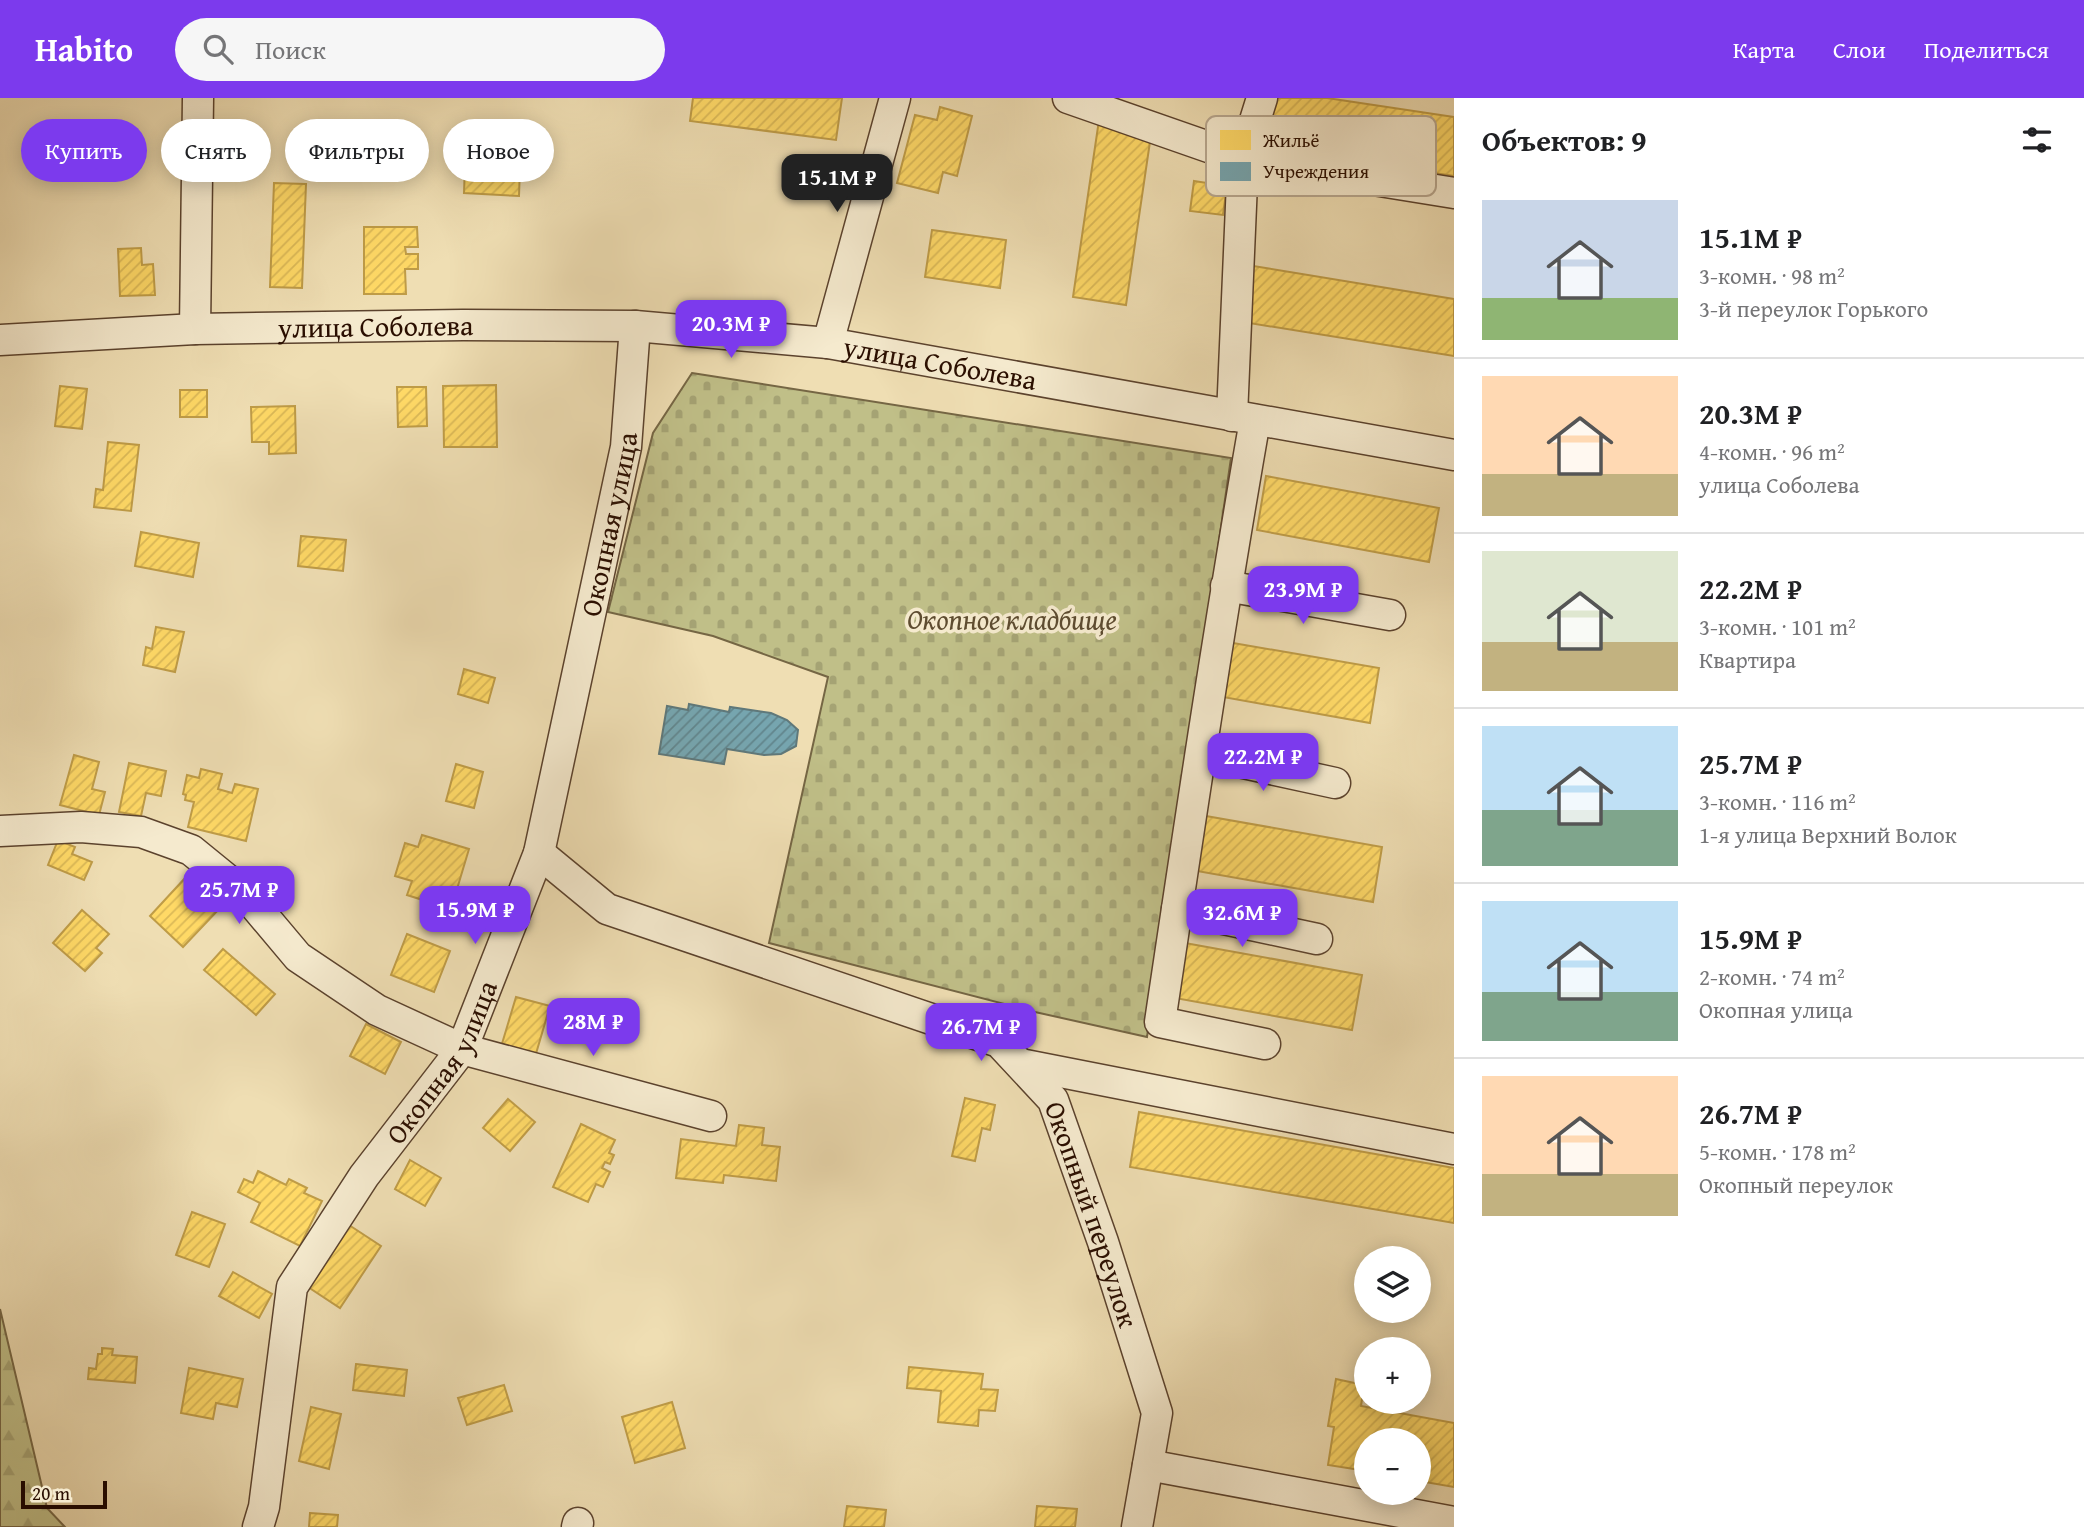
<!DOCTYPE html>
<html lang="ru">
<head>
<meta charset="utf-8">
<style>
  body { margin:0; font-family:"Gentium Book Plus",serif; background:#f6f6f6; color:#202124; height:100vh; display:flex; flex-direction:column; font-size:26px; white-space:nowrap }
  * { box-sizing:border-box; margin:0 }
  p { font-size:23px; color:#757577 }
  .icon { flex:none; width:38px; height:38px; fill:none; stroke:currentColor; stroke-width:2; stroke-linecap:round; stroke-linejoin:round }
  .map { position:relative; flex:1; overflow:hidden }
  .sheet { display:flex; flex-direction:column; background:#fff; width:630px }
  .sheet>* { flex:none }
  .guide { position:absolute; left:21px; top:21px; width:665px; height:63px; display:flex; gap:14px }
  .controls { position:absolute; left:1354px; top:1148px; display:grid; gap:14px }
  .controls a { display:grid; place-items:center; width:77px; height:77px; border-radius:50%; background:#fff; box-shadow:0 4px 18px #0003; font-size:35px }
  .scale { position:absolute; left:21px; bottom:18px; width:86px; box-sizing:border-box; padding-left:7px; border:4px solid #2a0e00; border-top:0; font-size:19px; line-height:24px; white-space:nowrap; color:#2a0e00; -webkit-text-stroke:5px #f5eace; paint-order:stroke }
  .price { position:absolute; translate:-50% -60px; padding:0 16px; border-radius:14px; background:#7c3aed; color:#fff; font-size:23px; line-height:46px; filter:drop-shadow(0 2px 4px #0008) }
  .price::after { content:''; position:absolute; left:50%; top:42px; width:21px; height:16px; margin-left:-10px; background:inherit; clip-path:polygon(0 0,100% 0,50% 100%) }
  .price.active { background:#222; color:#fff }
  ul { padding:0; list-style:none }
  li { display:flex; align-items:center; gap:21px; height:175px; padding:0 28px }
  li+li { border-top:2px solid #e0e0e0 }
  li span { display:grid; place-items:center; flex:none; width:196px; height:140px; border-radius:0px; color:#555 }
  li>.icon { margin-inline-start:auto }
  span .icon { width:84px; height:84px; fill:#fffc; stroke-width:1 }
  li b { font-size:30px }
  h2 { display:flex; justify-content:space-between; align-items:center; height:84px; padding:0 28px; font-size:30px }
  .pill { padding:0 24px; border-radius:32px; background:#fff; box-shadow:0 4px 18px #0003; font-size:24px; line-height:63px }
  .pill.active { background:#7c3aed; color:#fff }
  header { display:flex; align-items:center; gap:42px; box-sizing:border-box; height:98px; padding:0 35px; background:#7c3aed; color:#fff }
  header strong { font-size:33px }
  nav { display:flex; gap:38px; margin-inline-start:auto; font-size:24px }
  .search { width:490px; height:63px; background:#f6f6f6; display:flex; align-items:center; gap:18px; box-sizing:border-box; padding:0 24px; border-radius:38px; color:#757577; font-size:26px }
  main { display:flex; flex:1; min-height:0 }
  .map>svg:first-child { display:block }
  .forest { fill:url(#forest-firs); stroke:#756644; stroke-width:2 }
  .cemetery { fill:url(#cemetery-stones); stroke:#756644; stroke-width:2 }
  .homes { fill:url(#homes-hatch); stroke:#bf9c47; stroke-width:2 }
  .public { fill:url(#public-hatch); stroke:#5f787a; stroke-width:2 }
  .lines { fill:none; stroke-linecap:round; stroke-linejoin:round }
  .minor-casing { stroke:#5b422d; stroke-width:33 }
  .minor { stroke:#f5eace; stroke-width:30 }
  .labels { text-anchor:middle; stroke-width:7; stroke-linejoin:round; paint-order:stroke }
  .street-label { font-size:28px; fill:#2a0e00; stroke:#f5eace }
  .park-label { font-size:28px; font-style:italic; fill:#5e4c30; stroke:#f5eace }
  .key { fill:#f5eace; stroke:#b8a890; stroke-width:2 }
  .key-label { font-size:19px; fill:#2a0e00 }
</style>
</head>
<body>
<header>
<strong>Habito</strong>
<div class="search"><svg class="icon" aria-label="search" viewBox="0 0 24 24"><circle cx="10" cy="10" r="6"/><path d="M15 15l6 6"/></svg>Поиск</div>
<nav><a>Карта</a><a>Слои</a><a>Поделиться</a></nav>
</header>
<main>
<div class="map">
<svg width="1454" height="1429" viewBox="0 0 1454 1429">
  <defs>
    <pattern id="forest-firs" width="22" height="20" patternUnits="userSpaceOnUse" patternTransform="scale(1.75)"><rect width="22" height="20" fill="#c0bf88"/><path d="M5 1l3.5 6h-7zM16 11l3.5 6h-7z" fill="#a5a374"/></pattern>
    <pattern id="cemetery-stones" width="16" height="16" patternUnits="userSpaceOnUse" patternTransform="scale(1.75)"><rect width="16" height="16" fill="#c0bf88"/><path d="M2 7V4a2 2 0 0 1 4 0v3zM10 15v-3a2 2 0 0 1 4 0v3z" fill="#a5a374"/></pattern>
    <pattern id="homes-hatch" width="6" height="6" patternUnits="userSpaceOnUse" patternTransform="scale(1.75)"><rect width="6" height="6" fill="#ffd966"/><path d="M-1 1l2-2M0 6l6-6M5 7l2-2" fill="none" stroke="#dbb957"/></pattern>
    <pattern id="public-hatch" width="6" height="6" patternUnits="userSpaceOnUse" patternTransform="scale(1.75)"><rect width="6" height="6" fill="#76a5af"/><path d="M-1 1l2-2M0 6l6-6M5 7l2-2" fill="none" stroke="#61858c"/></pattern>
  </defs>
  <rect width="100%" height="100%" fill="#efdeb3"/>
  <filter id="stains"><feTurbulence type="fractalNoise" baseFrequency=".00286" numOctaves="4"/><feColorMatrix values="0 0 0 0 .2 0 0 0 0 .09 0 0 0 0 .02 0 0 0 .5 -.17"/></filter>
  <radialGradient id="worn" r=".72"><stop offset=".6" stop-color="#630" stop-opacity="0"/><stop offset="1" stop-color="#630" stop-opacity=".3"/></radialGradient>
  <polygon class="forest" points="0,1211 47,1410 65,1429 0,1429"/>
  <polygon class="cemetery" points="692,275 1231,360 1147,939 1035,914 769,845 828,579 713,538 608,514 653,335"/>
  <g class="homes">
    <polygon points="693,0 842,0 836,42 690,23"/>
    <polygon points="1271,0 1327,0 1454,19 1454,78 1264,49"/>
    <polygon points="940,9 972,18 957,78 943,74 938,95 897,85 915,17 937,22"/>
    <polygon points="1099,22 1152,30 1126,207 1073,199"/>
    <polygon points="465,66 520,69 519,98 464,95"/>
    <polygon points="1194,83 1227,88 1223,117 1190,113"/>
    <polygon points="274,85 306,86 302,190 270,189"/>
    <polygon points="364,129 417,129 418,149 405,149 406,156 418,156 418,171 405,171 406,196 364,196"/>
    <polygon points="932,132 1006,142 1000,190 925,179"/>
    <polygon points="141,150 142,167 153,166 155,197 120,198 118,151"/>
    <polygon points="1247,167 1454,201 1454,258 1237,223"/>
    <polygon points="496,287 497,349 444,349 443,288"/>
    <polygon points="60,288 87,291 82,331 55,328"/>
    <polygon points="397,289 426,289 427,328 398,329"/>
    <rect x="180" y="292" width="27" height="27"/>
    <polygon points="295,308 296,355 269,356 269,344 252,344 251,309"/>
    <polygon points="108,344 139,347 131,413 94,409 96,391 103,392"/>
    <polygon points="1266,378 1439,410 1429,464 1257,432"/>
    <polygon points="141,434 199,445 193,479 135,468"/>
    <polygon points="301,438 346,442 343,473 298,468"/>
    <polygon points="156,529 184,534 175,574 143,567 146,549 152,551"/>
    <polygon points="1233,545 1379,570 1370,625 1223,599"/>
    <polygon points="464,571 495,580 488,605 458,596"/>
    <polygon points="74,657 99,664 92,691 105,694 99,717 60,707"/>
    <polygon points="129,665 166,673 161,698 146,695 141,718 119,714"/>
    <polygon points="456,666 483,674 474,710 446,703"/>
    <polygon points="201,671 222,676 218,691 232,695 235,686 258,691 246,743 188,729 194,704 185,702 186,697 183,696 187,677 199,680"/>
    <polygon points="1206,718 1382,749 1373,804 1197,773"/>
    <polygon points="422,737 469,751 451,811 407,797 412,783 395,778 405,745 418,749"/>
    <polygon points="58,742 75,749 72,756 92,764 84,782 48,767"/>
    <polygon points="186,779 220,810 183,849 150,818"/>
    <polygon points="82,812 109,836 96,850 102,855 85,873 53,845"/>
    <polygon points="407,836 450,853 434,894 391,877"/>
    <polygon points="1185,845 1362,877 1352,932 1175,900"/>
    <polygon points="223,851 275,896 256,917 204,872"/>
    <polygon points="516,899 550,908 535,959 501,949"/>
    <polygon points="366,926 401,944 385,976 350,958"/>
    <polygon points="965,1000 995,1007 990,1032 982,1030 975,1063 952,1058"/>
    <polygon points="508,1001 535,1024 510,1053 483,1030"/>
    <polygon points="1139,1014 1454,1070 1454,1125 1130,1069"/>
    <polygon points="581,1026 615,1042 609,1055 614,1057 610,1066 605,1064 602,1070 610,1074 603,1089 596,1086 588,1104 553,1089"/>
    <polygon points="739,1027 764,1030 762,1047 780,1049 776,1083 724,1077 723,1085 676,1080 681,1041 736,1048"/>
    <polygon points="410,1062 441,1080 425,1108 395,1091"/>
    <polygon points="258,1073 286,1087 289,1081 307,1090 304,1095 322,1103 300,1148 251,1124 260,1105 238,1094 244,1081 253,1085"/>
    <polygon points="192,1114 225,1126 209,1169 176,1157"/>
    <polygon points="349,1127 381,1148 340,1210 308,1189"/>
    <polygon points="233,1174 272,1196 259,1220 219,1198"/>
    <polygon points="102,1250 113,1251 112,1257 137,1259 135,1285 88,1281 89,1270 96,1271 98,1256 102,1256"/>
    <polygon points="356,1266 407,1272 404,1298 353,1292"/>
    <polygon points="909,1269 983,1276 981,1291 998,1292 995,1313 979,1312 978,1328 938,1324 941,1293 907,1290"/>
    <polygon points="189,1270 243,1281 237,1309 216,1305 213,1321 181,1315"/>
    <polygon points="1336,1281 1364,1287 1361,1308 1454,1325 1454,1389 1419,1383 1419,1342 1367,1342 1367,1373 1328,1367 1334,1329 1328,1328"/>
    <polygon points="504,1287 512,1313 467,1327 458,1300"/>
    <polygon points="672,1304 685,1350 635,1365 622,1319"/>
    <polygon points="311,1309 341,1316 329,1371 299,1363"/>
    <polygon points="847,1408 886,1412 884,1429 844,1429"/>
    <polygon points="1037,1408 1077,1411 1075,1429 1035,1429"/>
    <polygon points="310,1415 338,1417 337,1429 309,1429"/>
  </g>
  <polygon class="public" points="689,606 729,614 730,609 771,615 787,622 798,632 796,648 781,656 764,657 727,651 724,666 659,656 667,608 688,612"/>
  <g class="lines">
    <g class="minor-casing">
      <g id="minor">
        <polyline points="1068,0 1243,61 1232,318"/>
        <polyline points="1262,0 1243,61 1454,95"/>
        <polyline points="195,231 198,0"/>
        <path id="s1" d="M0,242L195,231L463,227L635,228L828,245L1454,357"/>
        <polyline points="828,245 895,0"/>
        <path d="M1255,322C1220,522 1190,723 1160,924L1265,946"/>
        <polyline points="1226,488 1390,517"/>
        <polyline points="1202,656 1335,685"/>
        <polyline points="0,733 81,729 141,734 191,752 245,796 298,859 377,912 462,951 711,1018"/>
        <path id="s2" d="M539,755L607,811L999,944L1053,1002L1103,1144L1157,1315L1137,1429"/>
        <polyline points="1177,811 1317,841"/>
        <polyline points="1020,966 1454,1051"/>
        <polyline points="1148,1367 1454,1424"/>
        <path id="s3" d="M258,1429L264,1409L292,1189L364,1078L462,951L539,755L626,349L635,228"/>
        <polyline points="577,1429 578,1425"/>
      </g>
    </g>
    <use href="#minor" class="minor"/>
  </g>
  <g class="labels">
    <g class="street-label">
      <text dy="10" stroke="none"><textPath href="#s1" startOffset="376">улица Соболева</textPath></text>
      <text dy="10" stroke="none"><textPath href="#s1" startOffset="943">улица Соболева</textPath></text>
      <text dy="10" stroke="none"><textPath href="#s3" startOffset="1082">Окопная улица</textPath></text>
      <text dy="10" stroke="none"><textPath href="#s3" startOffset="514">Окопная улица</textPath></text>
      <text dy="10" stroke="none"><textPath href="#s2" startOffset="702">Окопный переулок</textPath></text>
    </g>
    <g class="park-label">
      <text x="1012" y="531">Окопное кладбище</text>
    </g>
  </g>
  <rect x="1206" y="18" width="230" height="80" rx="10" class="key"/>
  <rect x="1220" y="32" width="31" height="20" fill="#ffd966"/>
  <rect x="1220" y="64" width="31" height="19" fill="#76a5af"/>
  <g class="key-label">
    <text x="1263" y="49">Жильё</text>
    <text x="1263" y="80">Учреждения</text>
  </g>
  <rect width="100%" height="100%" filter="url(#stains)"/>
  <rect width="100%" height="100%" fill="url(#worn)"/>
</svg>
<div class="controls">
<a><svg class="icon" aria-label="layers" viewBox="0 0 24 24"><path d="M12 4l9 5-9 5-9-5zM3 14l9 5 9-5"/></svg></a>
<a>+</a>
<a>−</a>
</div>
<div class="scale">20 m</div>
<b class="price active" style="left:837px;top:116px">15.1M ₽</b>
<b class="price" style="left:731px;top:262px">20.3M ₽</b>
<b class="price" style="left:1303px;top:528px">23.9M ₽</b>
<b class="price" style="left:1263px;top:695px">22.2M ₽</b>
<b class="price" style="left:239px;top:828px">25.7M ₽</b>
<b class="price" style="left:475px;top:848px">15.9M ₽</b>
<b class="price" style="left:1242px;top:851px">32.6M ₽</b>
<b class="price" style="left:593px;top:960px">28M ₽</b>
<b class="price" style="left:981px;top:965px">26.7M ₽</b>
<div class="guide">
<a class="pill active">Купить</a>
<a class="pill">Снять</a>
<a class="pill">Фильтры</a>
<a class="pill">Новое</a>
</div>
</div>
<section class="sheet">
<h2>Объектов: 9<svg class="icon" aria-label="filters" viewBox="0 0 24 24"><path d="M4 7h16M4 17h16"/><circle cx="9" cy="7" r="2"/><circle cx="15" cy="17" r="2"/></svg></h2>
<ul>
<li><span style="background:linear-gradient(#c9d6e8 70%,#8fb573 0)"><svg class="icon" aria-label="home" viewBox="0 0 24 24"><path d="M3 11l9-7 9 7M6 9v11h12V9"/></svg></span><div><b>15.1M ₽</b><p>3-комн. · 98 m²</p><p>3-й переулок Горького</p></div></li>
<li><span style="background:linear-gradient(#ffd9b3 70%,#c2b280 0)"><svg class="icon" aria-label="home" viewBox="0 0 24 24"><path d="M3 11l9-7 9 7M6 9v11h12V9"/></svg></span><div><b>20.3M ₽</b><p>4-комн. · 96 m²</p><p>улица Соболева</p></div></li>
<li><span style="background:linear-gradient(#dfe7d0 65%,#c2b280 0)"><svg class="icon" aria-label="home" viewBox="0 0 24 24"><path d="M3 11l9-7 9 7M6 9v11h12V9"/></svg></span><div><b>22.2M ₽</b><p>3-комн. · 101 m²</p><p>Квартира</p></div></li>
<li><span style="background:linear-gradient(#bfe0f5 60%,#7fa58c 0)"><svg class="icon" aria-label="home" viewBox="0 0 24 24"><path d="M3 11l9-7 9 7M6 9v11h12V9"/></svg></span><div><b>25.7M ₽</b><p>3-комн. · 116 m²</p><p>1-я улица Верхний Волок</p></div></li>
<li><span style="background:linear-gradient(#bfe0f5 65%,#7fa58c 0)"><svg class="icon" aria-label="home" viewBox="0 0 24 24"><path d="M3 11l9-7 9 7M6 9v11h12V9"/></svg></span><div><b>15.9M ₽</b><p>2-комн. · 74 m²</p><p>Окопная улица</p></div></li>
<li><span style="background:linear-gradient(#ffd9b3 70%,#c2b280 0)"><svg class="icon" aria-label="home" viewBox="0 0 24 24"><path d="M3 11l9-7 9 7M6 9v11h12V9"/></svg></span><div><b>26.7M ₽</b><p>5-комн. · 178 m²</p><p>Окопный переулок</p></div></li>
</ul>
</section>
</main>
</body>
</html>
